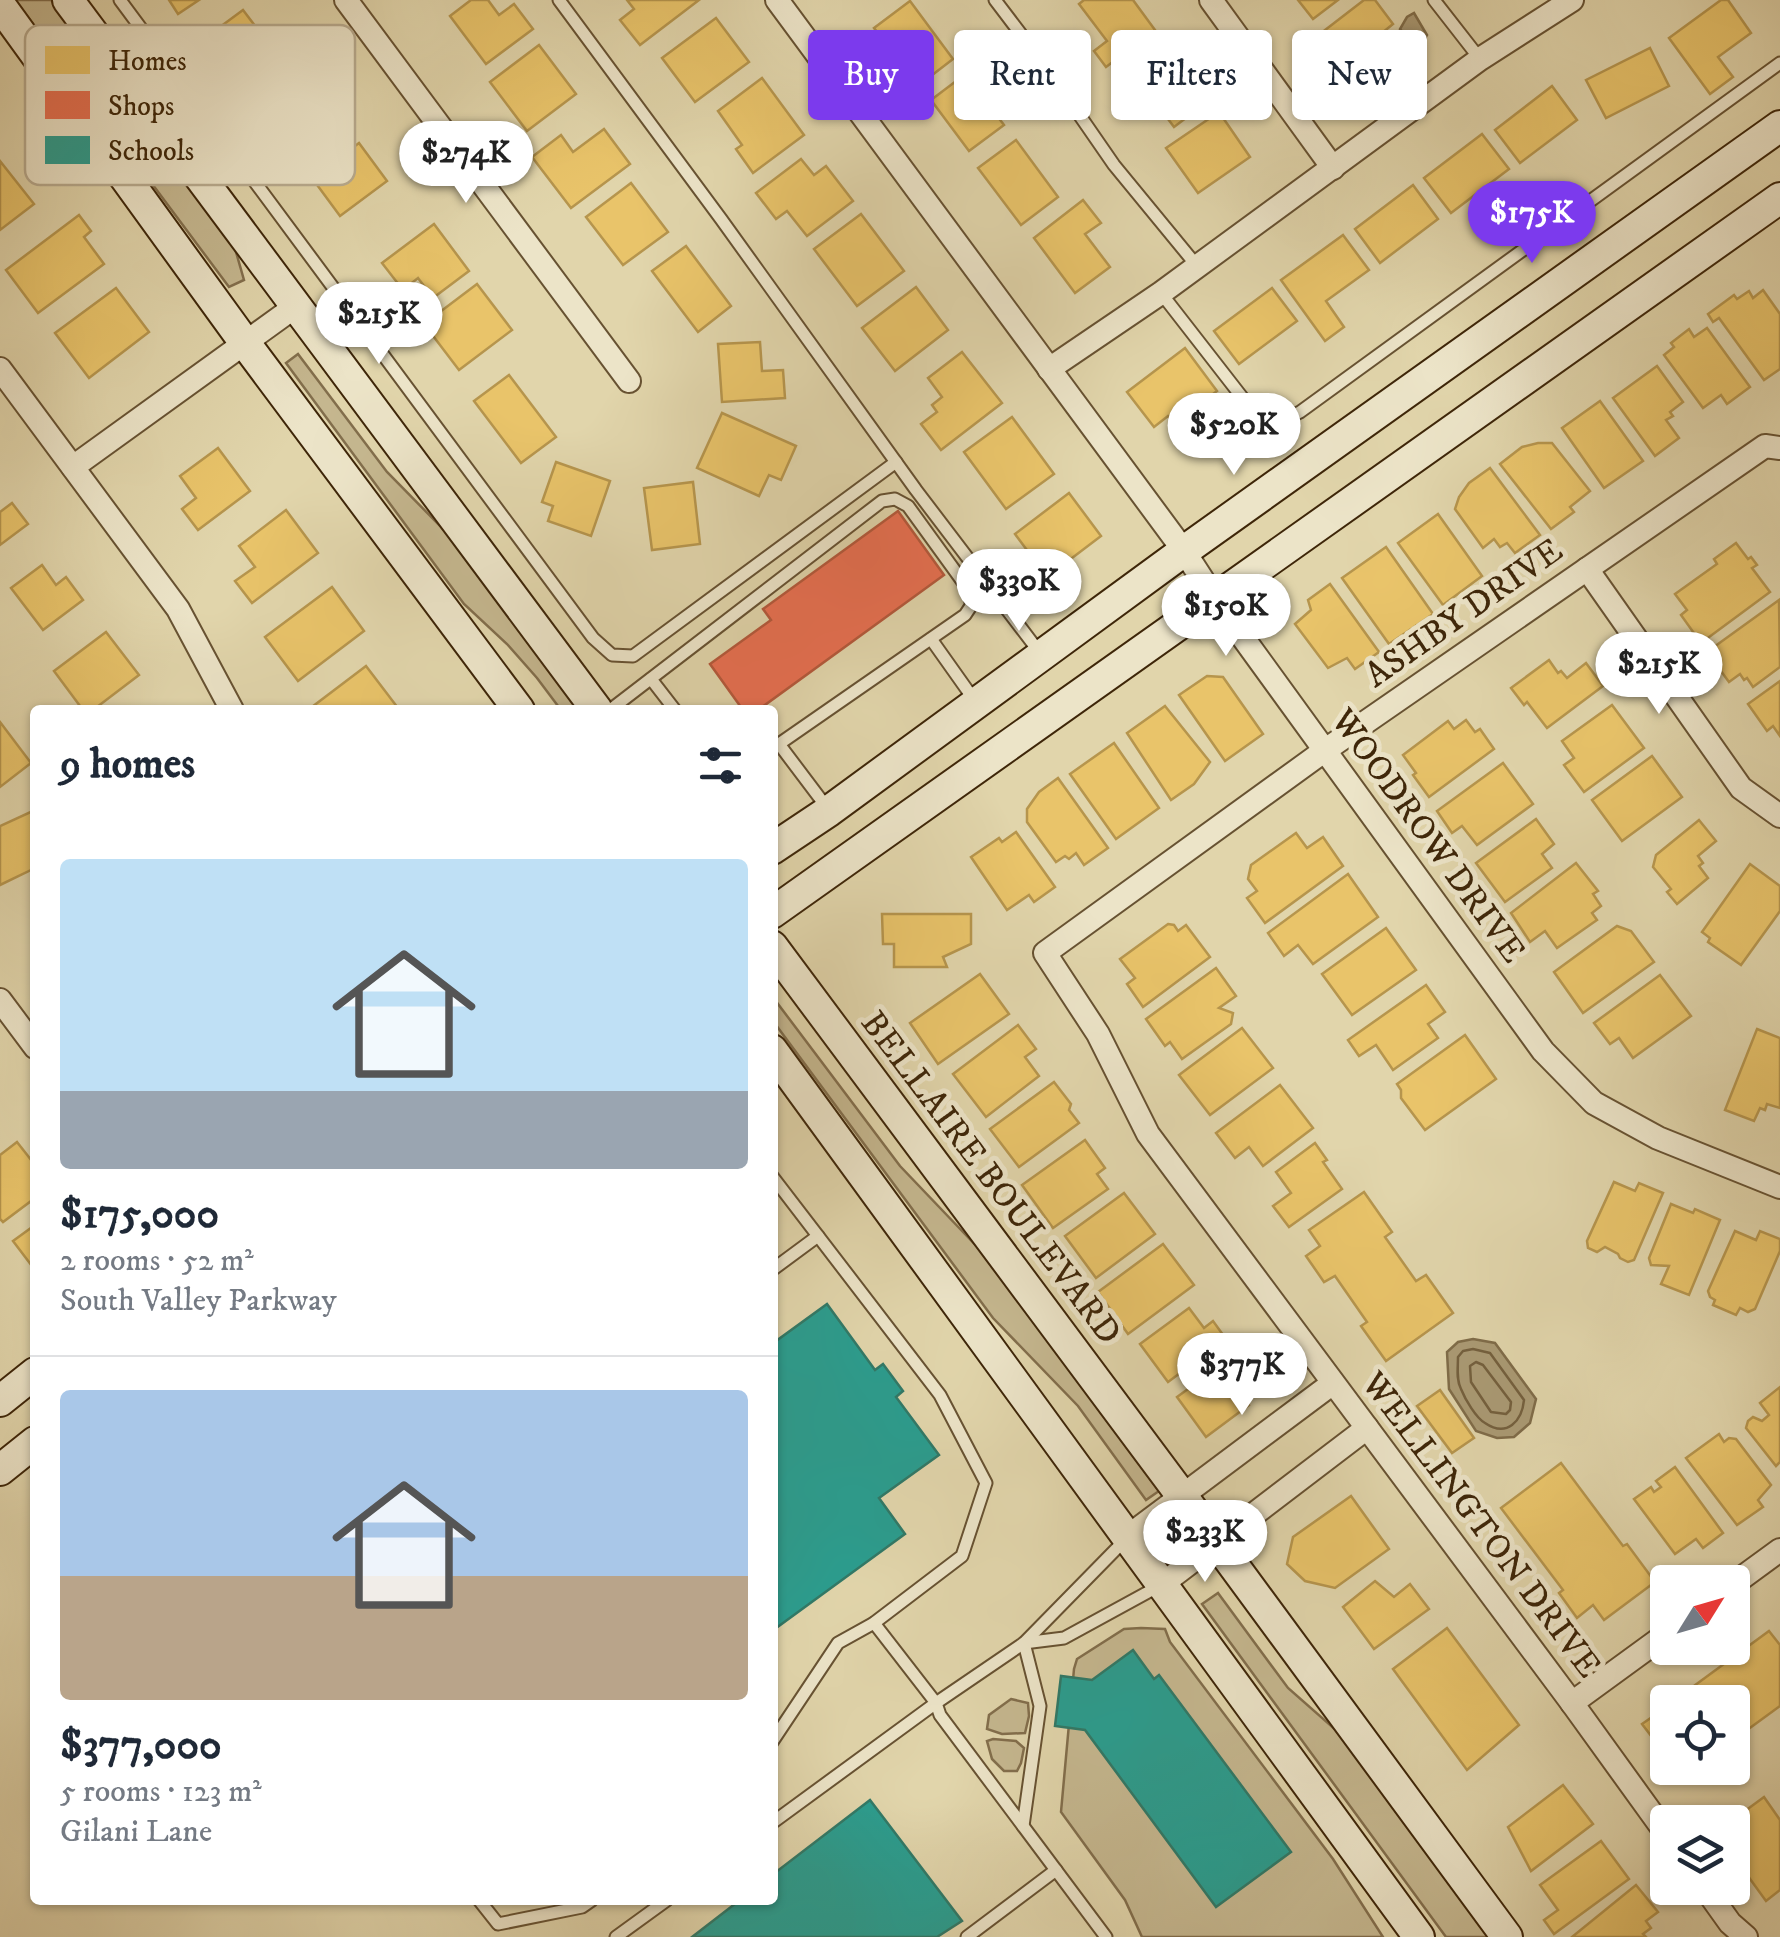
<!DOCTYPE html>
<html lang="en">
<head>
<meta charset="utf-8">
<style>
  body { margin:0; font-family:"IM FELL DW Pica",serif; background:#f6f6f7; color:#1f2937; height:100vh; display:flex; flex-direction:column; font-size:38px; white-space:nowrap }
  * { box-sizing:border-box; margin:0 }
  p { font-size:32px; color:#747a83 }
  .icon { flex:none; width:55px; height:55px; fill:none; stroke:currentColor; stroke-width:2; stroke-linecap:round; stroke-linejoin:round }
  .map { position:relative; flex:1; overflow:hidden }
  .sheet { position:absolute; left:30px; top:705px; width:748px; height:1200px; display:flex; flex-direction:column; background:#fff; border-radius:10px; box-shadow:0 2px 8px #0004 }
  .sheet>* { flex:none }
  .hud { position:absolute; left:808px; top:30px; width:822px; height:90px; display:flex; gap:20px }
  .needle { width:65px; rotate:53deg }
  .tools { position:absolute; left:1650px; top:1565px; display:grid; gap:20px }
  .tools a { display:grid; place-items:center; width:100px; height:100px; border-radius:10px; background:#fff; box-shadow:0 2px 8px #0004; font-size:50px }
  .price { position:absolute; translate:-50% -85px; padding:0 22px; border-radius:35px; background:#fff; color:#222; font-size:32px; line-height:65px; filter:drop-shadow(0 2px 5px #0008) }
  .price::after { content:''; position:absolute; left:50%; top:60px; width:30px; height:22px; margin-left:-15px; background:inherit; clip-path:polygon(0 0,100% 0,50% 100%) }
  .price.on { background:#7c3aed; color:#fff }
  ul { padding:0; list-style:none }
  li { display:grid; align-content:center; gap:20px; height:530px; padding:0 30px }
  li+li { border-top:2px solid #e0e1e3 }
  li span { display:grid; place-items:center; height:310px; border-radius:10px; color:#555 }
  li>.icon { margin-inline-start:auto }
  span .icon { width:180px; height:180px; fill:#fffc; stroke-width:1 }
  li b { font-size:42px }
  h2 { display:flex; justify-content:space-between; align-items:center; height:120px; padding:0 30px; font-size:42px }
  .pill { padding:0 35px; border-radius:10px; background:#fff; box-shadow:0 2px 8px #0004; font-size:35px; line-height:90px }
  .pill.on { background:#7c3aed; color:#fff }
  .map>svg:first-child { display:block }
  .green { fill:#c5b78f; stroke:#826e4c; stroke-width:2.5 }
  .water { fill:#aa9a74; stroke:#7f6c49; stroke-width:2.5 }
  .homes { fill:#e9c46a; stroke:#b6954d; stroke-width:2.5 }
  .shops { fill:#e76f51; stroke:#b4593b; stroke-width:2.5 }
  .schools { fill:#2a9d8f; stroke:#307967; stroke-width:2.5 }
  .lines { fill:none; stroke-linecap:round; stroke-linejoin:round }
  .shore { stroke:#74603e; stroke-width:2.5 }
  .service-casing { stroke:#675232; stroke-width:15 }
  .minor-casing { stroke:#675232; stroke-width:26 }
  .secondary-casing { stroke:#3e2609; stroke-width:34 }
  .service { stroke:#ece4c8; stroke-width:11 }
  .minor { stroke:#ece4c8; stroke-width:22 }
  .secondary { stroke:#ece4c8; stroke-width:30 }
  .labels { text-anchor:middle; stroke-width:10; stroke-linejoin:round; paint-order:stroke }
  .street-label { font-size:35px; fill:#3e2609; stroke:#ece4c8 }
  .key { fill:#ece4c8; stroke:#b8ab8f; stroke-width:2.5 }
  .key-label { font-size:28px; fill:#3e2609 }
</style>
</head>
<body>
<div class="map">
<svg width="1780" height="1937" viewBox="0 0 1780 1937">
  <rect width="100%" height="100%" fill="#e1d5ab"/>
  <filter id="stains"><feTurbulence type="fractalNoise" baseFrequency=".002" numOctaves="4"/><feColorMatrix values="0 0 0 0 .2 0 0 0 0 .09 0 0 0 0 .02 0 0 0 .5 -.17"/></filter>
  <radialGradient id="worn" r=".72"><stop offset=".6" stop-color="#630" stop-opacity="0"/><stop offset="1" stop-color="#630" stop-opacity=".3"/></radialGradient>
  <g class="green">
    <polygon points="15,0 51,0 75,29 232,238 244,280 229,287"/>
    <polygon points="298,354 387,472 451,537 580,710 561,710 537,678 507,644 464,604 286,363"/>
    <polygon points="772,996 900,1166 984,1254 1159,1491 1146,1500 1078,1406 993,1318 773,1021"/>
    <polygon points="1218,1593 1288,1688 1337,1731 1493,1937 1446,1937 1202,1604"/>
    <polygon points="1141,1628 1165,1629 1170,1642 1333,1859 1383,1937 1142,1937 1125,1900 1061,1812 1074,1669 1077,1659 1124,1629"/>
    <polygon points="1011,1699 1028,1703 1029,1716 1025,1733 1002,1734 987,1729 989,1715"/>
    <polygon points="993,1739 1016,1741 1024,1748 1021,1763 1017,1771 1004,1771 992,1759 987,1741"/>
  </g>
  <g class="water">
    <polygon points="1414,13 1427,35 1411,63 1404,58 1404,47 1410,40 1400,29 1407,17"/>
    <polygon points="1473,1339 1495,1343 1536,1399 1530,1423 1514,1437 1497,1438 1476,1431 1449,1389 1447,1352 1458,1342"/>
  </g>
  <g class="homes">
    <polygon points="169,0 199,0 178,14"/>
    <polygon points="471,0 488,0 499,15 514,4 533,29 486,64 450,16"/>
    <polygon points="627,0 699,0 640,45 620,20 634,9"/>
    <polygon points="1084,0 1133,0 1155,30 1106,67 1094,51 1107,41 1079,4"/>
    <polygon points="1298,0 1338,0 1313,19"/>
    <polygon points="1364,0 1375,0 1393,24 1382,33 1396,51 1352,84 1316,37"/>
    <polygon points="1721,0 1728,0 1751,33 1718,57 1733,77 1710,94 1669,38"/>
    <polygon points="910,1 953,59 918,86 874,28"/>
    <polygon points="243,10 284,64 243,96 201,41"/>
    <polygon points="716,18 749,62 695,102 662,58"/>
    <polygon points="539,45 576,94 527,131 490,82"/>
    <polygon points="1165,46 1207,102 1174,127 1132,71"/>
    <polygon points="1650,48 1669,86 1606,118 1586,80"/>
    <polygon points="980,63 993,81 979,92 1004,125 969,151 931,100"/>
    <polygon points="762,78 804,135 753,173 736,149 742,145 718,111"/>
    <polygon points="1552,86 1577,120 1520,163 1495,130"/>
    <polygon points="1219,112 1250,157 1198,193 1166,148"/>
    <polygon points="604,129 630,164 571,208 532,157 561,135 573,152"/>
    <polygon points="1482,134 1509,169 1451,213 1424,178"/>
    <polygon points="1016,140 1058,197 1021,225 978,168"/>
    <polygon points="359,143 387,181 340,216 312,178"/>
    <polygon points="801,159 814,175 826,166 853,201 807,236 787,211 776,219 756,193"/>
    <polygon points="0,161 34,204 0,230"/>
    <polygon points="631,183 668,232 623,265 586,217"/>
    <polygon points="1413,185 1438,219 1380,263 1355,229"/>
    <polygon points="1083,200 1101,223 1085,234 1110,267 1075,293 1034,238"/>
    <polygon points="861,214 904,271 857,306 814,249"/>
    <polygon points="79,215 91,231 84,237 104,264 38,313 6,270"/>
    <polygon points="434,224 469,271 433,298 418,278 403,290 382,263"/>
    <polygon points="1343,235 1369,270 1326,301 1344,327 1325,341 1281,280"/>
    <polygon points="686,246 731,306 698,332 652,271"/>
    <polygon points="477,284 512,330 459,370 424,324"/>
    <polygon points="916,287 948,330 895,371 862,328"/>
    <polygon points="116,288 149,332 89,378 55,333"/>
    <polygon points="1272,288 1297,321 1239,364 1214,331"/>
    <polygon points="1763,290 1780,314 1780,369 1764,380 1719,318 1713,322 1708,314 1734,295 1737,299 1749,291 1753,298"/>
    <polygon points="1707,328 1750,387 1727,404 1721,395 1703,408 1664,355 1674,347 1671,343 1689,329 1694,337"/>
    <polygon points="760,342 762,371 783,370 785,398 722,402 718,344"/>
    <polygon points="1185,348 1217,391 1174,424 1168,416 1154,427 1127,392"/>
    <polygon points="962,352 1002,403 941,450 921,424 937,412 932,405 942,397 928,378"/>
    <polygon points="1657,366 1683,402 1670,412 1673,416 1666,420 1679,438 1655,456 1613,398"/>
    <polygon points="509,375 556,437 521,463 474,401"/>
    <polygon points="1600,401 1643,461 1604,488 1562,428"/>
    <polygon points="722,413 796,446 781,480 769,475 759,496 697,468"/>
    <polygon points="1012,417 1054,474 1006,509 964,452"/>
    <polygon points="1538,443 1552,443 1590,491 1570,507 1574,512 1551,529 1500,464 1522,447"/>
    <polygon points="218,448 250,491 198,530 182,509 196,498 180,476"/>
    <polygon points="556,462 610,481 591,536 548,521 553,506 542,502"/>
    <polygon points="1490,468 1540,535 1515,553 1507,543 1500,547 1494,539 1483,548 1455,509 1459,497 1469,483"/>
    <polygon points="693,482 700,544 652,550 644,488"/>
    <polygon points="1069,493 1101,536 1047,577 1015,534"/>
    <polygon points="12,503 28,524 0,545 0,512"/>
    <polygon points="286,510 318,553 252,603 235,581 255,567 239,546"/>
    <polygon points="1438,514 1482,576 1443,605 1398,543"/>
    <polygon points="1736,543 1748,559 1751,557 1757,565 1752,568 1770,592 1701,643 1681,615 1687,610 1675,594 1717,564 1714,559"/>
    <polygon points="1386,547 1433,614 1389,644 1342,578"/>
    <polygon points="42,565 56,585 66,577 83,600 43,630 11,588"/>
    <polygon points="1330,584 1379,652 1355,669 1347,658 1328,668 1295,624 1311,610 1308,600"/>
    <polygon points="332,587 364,631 298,681 265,637"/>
    <polygon points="1779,600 1780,667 1753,687 1747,678 1744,680 1740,674 1729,682 1707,652"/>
    <polygon points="106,632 139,675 93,710 83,710 54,671"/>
    <polygon points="1549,660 1558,673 1561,671 1567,678 1586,663 1603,686 1547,728 1527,702 1524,705 1511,688"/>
    <polygon points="366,666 398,708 308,710"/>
    <polygon points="1207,676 1223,677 1263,734 1225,761 1179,695"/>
    <polygon points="1780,681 1780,736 1773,726 1767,731 1748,704"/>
    <polygon points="1612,705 1644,748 1584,792 1564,765 1574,758 1562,741"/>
    <polygon points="1165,706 1210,762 1194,784 1171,800 1127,733"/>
    <polygon points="1466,720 1475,732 1480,729 1494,749 1429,797 1413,775 1416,773 1403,755 1448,721 1454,729"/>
    <polygon points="0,722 31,763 0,787"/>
    <polygon points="1114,743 1159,808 1116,839 1070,774"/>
    <polygon points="1652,756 1682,797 1622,841 1592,800"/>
    <polygon points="1503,763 1533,804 1477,845 1462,826 1452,833 1437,811"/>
    <polygon points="1058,778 1108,848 1084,865 1076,853 1069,859 1065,856 1056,862 1027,822 1027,809 1039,792"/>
    <polygon points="35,810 35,868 0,885 0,826"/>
    <polygon points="1536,819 1554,844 1542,854 1552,868 1505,902 1476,863"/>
    <polygon points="1699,820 1716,841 1698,856 1703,863 1699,866 1708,878 1677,904 1667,892 1671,889 1653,867 1656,855"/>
    <polygon points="1016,832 1055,887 1034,902 1029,895 1007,910 971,857 999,838 1002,842"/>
    <polygon points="1296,833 1307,848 1323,837 1343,866 1265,923 1247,898 1257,891 1248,879 1251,865"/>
    <polygon points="1576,863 1598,891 1593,894 1601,906 1592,913 1597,920 1557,948 1545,931 1530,942 1511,913"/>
    <polygon points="1750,864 1780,886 1780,911 1741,965 1708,942 1710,938 1702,932"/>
    <polygon points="1348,874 1378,917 1313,964 1298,945 1284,956 1268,933"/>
    <polygon points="882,914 971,914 971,944 943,957 947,967 894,967 894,944 883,944"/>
    <polygon points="1168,924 1174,925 1178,931 1186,925 1210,957 1143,1007 1127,984 1135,978 1120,959"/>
    <polygon points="1617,926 1631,931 1654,962 1583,1013 1554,972"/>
    <polygon points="1386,928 1416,970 1352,1015 1322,974"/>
    <polygon points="1216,968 1236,996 1219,1008 1233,1013 1231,1024 1182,1059 1170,1042 1165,1046 1146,1019"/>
    <polygon points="980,974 1009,1014 938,1064 910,1023"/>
    <polygon points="1660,975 1691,1016 1633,1058 1619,1038 1610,1044 1594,1023"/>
    <polygon points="1426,985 1445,1012 1428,1024 1438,1038 1393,1070 1376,1045 1359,1056 1348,1040"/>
    <polygon points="1018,1025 1036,1049 1025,1057 1039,1076 986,1117 953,1074"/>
    <polygon points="1242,1028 1273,1068 1210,1115 1179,1075"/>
    <polygon points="1757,1029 1780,1038 1780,1108 1767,1104 1765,1110 1760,1108 1754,1121 1725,1110"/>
    <polygon points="1465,1035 1496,1079 1425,1130 1401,1098 1401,1090 1397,1084"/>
    <polygon points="1054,1082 1071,1104 1069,1110 1079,1123 1019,1167 990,1129"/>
    <polygon points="1280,1085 1313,1128 1263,1166 1249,1147 1235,1158 1216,1133"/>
    <polygon points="1085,1140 1105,1168 1097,1174 1108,1189 1053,1228 1022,1185"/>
    <polygon points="17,1142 35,1165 35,1198 3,1222 0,1219 0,1155"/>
    <polygon points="1315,1143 1327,1160 1323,1162 1342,1189 1289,1227 1273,1206 1291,1193 1276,1172"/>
    <polygon points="1614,1182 1635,1191 1639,1183 1663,1193 1634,1260 1628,1262 1620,1258 1618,1254 1605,1247 1597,1252 1588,1248 1587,1241"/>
    <polygon points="1364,1192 1392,1232 1385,1237 1416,1281 1426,1275 1453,1313 1386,1361 1361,1326 1367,1322 1335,1276 1324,1282 1306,1256 1320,1246 1309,1230"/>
    <polygon points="1124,1193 1155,1234 1096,1278 1065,1236"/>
    <polygon points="1671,1204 1693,1213 1695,1209 1720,1220 1689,1295 1661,1284 1669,1266 1651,1265 1649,1258"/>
    <polygon points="35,1225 35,1270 13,1241"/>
    <polygon points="1735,1231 1756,1240 1760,1231 1780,1239 1780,1251 1755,1309 1748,1312 1740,1308 1736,1315 1713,1305 1715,1300 1710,1297 1708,1291"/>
    <polygon points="1163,1244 1194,1285 1128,1334 1098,1292"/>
    <polygon points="1189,1308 1204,1328 1213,1321 1226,1339 1168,1382 1140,1344"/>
    <polygon points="1240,1351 1259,1378 1244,1389 1249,1405 1206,1437 1177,1397"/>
    <polygon points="1780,1387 1780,1462 1776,1466 1746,1428 1748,1421 1753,1417 1762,1421 1769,1415 1760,1403"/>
    <polygon points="1440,1390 1474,1438 1452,1453 1417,1406"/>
    <polygon points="1719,1434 1724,1442 1729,1438 1736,1439 1771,1485 1758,1500 1763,1507 1737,1525 1686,1458"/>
    <polygon points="1561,1463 1623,1546 1627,1544 1655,1582 1604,1620 1593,1605 1577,1618 1559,1593 1563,1590 1501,1508"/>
    <polygon points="1675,1467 1723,1533 1703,1548 1696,1539 1675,1554 1634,1499 1651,1487 1654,1492 1661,1487 1656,1481"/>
    <polygon points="1351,1496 1389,1549 1335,1588 1305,1581 1287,1564 1293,1537"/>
    <polygon points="1375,1581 1394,1597 1410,1584 1429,1609 1374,1649 1343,1607"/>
    <polygon points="1447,1628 1519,1725 1467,1770 1393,1669"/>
    <polygon points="1769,1631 1780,1645 1780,1706 1732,1741 1732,1702 1672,1702"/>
    <polygon points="1668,1706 1668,1758 1642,1724"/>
    <polygon points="1563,1785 1593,1824 1531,1871 1508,1827"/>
    <polygon points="1764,1797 1780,1820 1780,1890 1766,1901 1732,1854 1732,1822 1730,1822"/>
    <polygon points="1601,1841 1629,1879 1554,1934 1544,1920 1558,1910 1540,1885"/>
    <polygon points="1636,1885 1658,1912 1646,1921 1651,1928 1643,1934 1646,1937 1572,1937"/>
  </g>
  <polygon class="shops" points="898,511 944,575 758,710 743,710 710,664 771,620 763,609"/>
  <g class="schools">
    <polygon points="827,1304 875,1370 883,1364 903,1391 896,1397 939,1455 879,1498 905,1534 772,1631 772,1344"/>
    <polygon points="1133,1650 1154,1679 1159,1675 1291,1852 1216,1907 1085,1730 1055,1726 1061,1676 1092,1680"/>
    <polygon points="870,1800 962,1921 937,1937 692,1937 740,1900 772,1900 772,1875"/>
  </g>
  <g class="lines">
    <g class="shore">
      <path d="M1473,1349L1490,1353L1524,1400C1522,1421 1507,1438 1485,1423C1476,1418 1465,1399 1461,1389C1456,1380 1458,1367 1458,1357L1463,1351Z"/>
      <polygon points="1476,1362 1483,1365 1511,1402 1510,1410 1506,1414 1491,1412 1471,1382 1470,1366"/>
    </g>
    <g class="service-casing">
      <g id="service">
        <polyline points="120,0 593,638 612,655 633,656 896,462"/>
        <polyline points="559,0 721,219 916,490 1040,653"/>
        <polyline points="995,0 1049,71 1114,165 1197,266"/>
        <polyline points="1434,0 1480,59"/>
        <polyline points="1161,293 1259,419 1279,422 1300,412 1780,63"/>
        <polyline points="931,639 975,701"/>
        <polyline points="651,679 675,710"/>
        <polyline points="610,710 882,501 895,499 908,506 971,593 971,606 965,615 779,744 772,745"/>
        <polyline points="779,744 828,809"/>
        <polyline points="772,1176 940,1395 986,1483 962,1556 874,1623 838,1643 772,1742"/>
        <polyline points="772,1270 818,1236"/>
        <polyline points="1024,1643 1064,1638 1161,1585"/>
        <polyline points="772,1823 936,1703 874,1623"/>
        <polyline points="1023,1826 1040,1706 1024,1643"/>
        <polyline points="479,1900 498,1924 582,1907 592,1900"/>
        <polyline points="616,1937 667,1900"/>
        <polyline points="967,1937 1056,1870"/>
        <polyline points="1106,1937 940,1715 936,1703 1024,1643 1125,1540"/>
      </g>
    </g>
    <g class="minor-casing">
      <g id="minor">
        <polyline points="346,0 629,381"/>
        <polyline points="777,0 1184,551 1215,599 1543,1051 1594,1103 1658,1138 1780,1187"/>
        <polyline points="1211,0 1333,168"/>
        <polyline points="0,369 178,609 232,710"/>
        <polyline points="1049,369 1161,293 1480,59 1572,0"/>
        <polyline points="73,467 296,306"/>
        <polyline points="1587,569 1741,788 1780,816"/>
        <polyline points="0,1000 35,1047"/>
        <polyline points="1127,1537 1333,1383"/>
        <polyline points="1161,1585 1367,1428"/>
        <polyline points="1732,1585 1780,1550"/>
        <polyline points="1572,1703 1668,1633"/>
        <polyline points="1668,1836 1572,1703 1148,1134 1098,1034 1045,953 1324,751 1765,446 1780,448"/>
        <polyline points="1705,1888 1730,1923 1746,1937"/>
      </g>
    </g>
    <g class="secondary-casing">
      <g id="secondary">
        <polyline points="68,0 597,710"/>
        <polyline points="0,5 245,343 519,710"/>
        <polyline points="772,849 829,811 1184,551 1780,126"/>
        <polyline points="772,913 1780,198"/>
        <polyline points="772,946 1217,1543 1507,1937"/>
        <polyline points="772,1050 1419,1937"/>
        <polyline points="0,1401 35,1373"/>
        <polyline points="0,1470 35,1442"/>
      </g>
    </g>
    <use href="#service" class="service"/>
    <use href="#minor" class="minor"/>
    <use href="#secondary" class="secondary"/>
  </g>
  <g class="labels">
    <g class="street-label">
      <text transform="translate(1463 612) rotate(-35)" y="12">ASHBY DRIVE</text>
      <text transform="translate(1429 835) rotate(54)" y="12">WOODROW DRIVE</text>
      <text transform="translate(992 1177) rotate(53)" y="12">BELLAIRE BOULEVARD</text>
      <text transform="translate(1482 1524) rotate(53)" y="12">WELLINGTON DRIVE</text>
    </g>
  </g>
  <rect x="25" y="25" width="330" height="160" rx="15" class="key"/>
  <rect x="45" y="46" width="45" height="28" fill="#e9c46a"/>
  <rect x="45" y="91" width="45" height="28" fill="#e76f51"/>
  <rect x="45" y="136" width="45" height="28" fill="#2a9d8f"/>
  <g class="key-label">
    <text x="108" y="70">Homes</text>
    <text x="108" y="115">Shops</text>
    <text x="108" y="160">Schools</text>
  </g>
  <rect width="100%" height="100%" filter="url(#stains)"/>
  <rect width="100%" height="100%" fill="url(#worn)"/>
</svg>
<div class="tools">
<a><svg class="needle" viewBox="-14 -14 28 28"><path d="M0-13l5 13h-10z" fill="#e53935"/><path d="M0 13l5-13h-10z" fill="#747a83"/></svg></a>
<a><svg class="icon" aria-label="locate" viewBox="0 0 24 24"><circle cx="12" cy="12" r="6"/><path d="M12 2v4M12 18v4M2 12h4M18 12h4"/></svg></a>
<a><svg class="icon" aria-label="layers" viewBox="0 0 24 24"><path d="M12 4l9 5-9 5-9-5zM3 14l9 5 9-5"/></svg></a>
</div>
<b class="price" style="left:466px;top:206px">$274K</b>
<b class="price on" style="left:1532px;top:266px">$175K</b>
<b class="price" style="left:379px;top:367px">$215K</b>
<b class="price" style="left:1234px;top:478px">$520K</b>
<b class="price" style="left:1019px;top:634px">$330K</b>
<b class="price" style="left:1226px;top:659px">$150K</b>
<b class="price" style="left:1659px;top:717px">$215K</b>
<b class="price" style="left:1242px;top:1418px">$377K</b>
<b class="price" style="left:1205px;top:1585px">$233K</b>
<div class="hud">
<a class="pill on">Buy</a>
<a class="pill">Rent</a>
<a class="pill">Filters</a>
<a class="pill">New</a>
</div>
<section class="sheet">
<h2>9 homes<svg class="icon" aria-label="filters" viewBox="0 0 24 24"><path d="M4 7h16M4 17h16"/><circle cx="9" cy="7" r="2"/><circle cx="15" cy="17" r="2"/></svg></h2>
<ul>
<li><span style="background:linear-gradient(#bfe0f5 75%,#9aa5b1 0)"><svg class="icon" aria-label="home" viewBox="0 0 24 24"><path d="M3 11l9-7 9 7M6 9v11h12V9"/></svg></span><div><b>$175,000</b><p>2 rooms · 52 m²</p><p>South Valley Parkway</p></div></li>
<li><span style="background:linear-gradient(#a9c7e8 60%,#b9a48a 0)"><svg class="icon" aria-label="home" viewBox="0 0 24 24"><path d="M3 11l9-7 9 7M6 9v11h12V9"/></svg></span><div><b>$377,000</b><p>5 rooms · 123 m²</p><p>Gilani Lane</p></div></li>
</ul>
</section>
</div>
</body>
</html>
